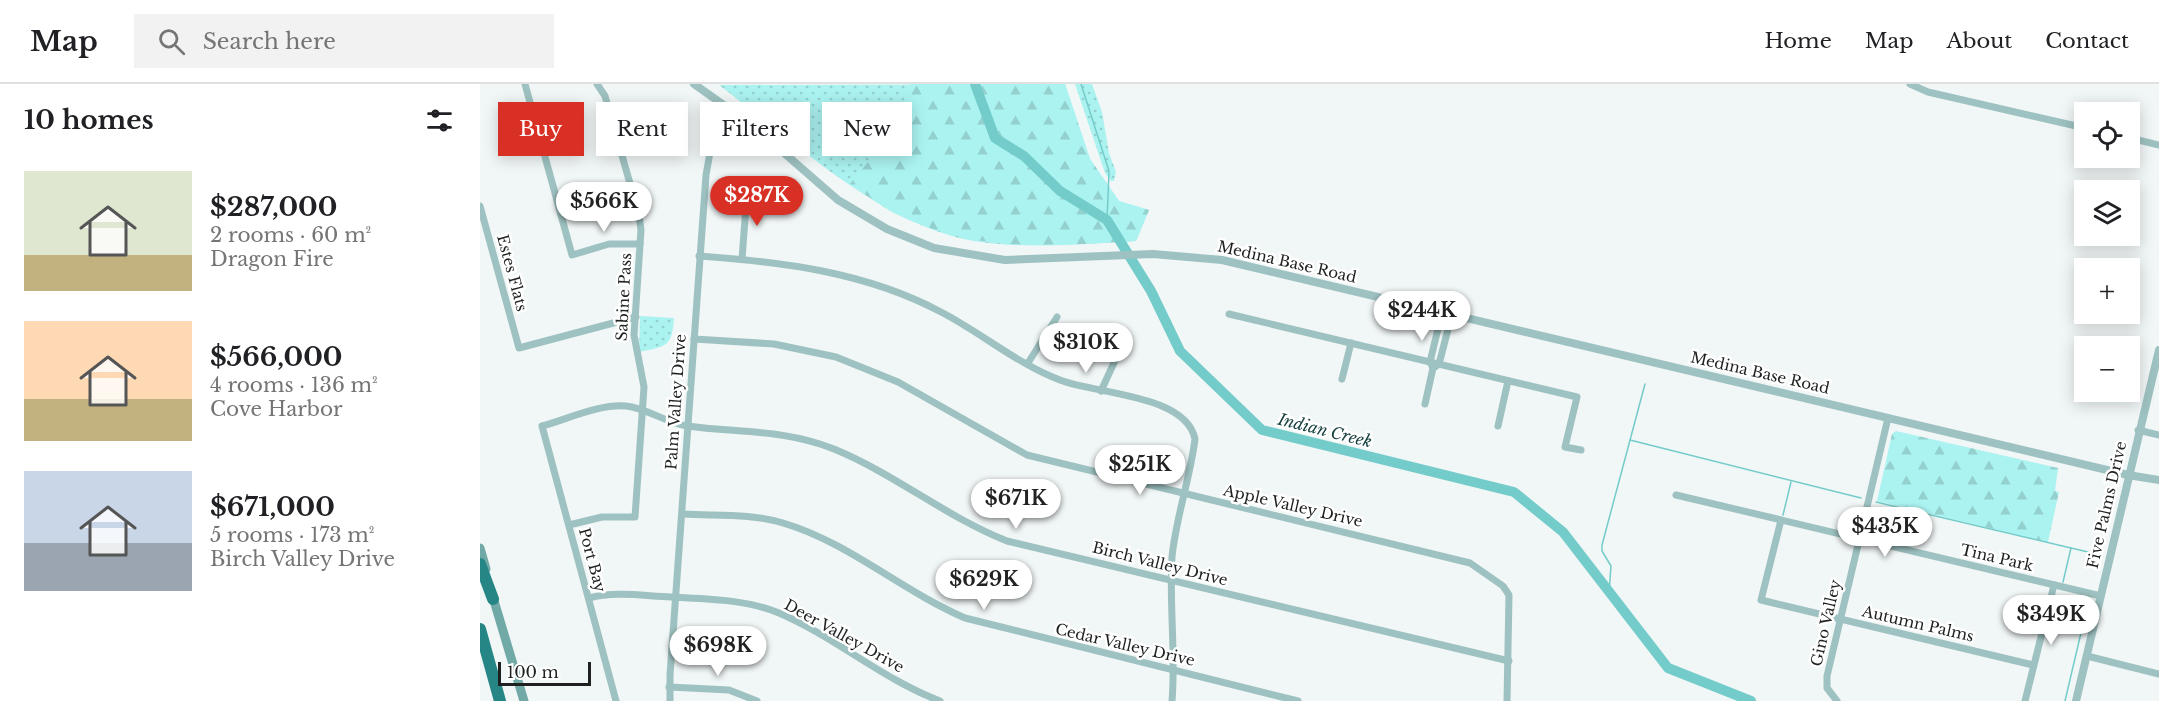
<!DOCTYPE html>
<html lang="en">
<head>
<meta charset="utf-8">
<style>
  body { margin:0; font-family:"Libre Baskerville",serif; background:#f2f2f2; color:#202124; height:100vh; display:flex; flex-direction:column; font-size:22px; white-space:nowrap }
  * { box-sizing:border-box; margin:0 }
  p { font-size:20px; color:#757577 }
  .icon { flex:none; width:33px; height:33px; fill:none; stroke:currentColor; stroke-width:2; stroke-linecap:round; stroke-linejoin:round }
  .map { position:relative; flex:1; overflow:hidden }
  .panel { display:flex; flex-direction:column; background:#fff; width:480px }
  .panel>* { flex:none }
  .guide { position:absolute; left:18px; top:18px; width:570px; height:54px; display:flex; gap:12px }
  .tools { position:absolute; left:1594px; top:18px; display:grid; gap:12px }
  .tools a { display:grid; place-items:center; width:66px; height:66px; border-radius:0px; background:#fff; box-shadow:0 3px 15px #0003; font-size:30px }
  .scale { position:absolute; left:18px; bottom:15px; width:93px; box-sizing:border-box; padding-left:6px; border:3px solid #1f2121; border-top:0; font-size:16px; line-height:21px; white-space:nowrap; color:#1f2121; -webkit-text-stroke:4px #fff; paint-order:stroke }
  .price { position:absolute; translate:-50% -51px; padding:0 14px; border-radius:21px; background:#fff; color:#222; font-size:20px; line-height:39px; filter:drop-shadow(0 2px 3px #0008) }
  .price::after { content:''; position:absolute; left:50%; top:36px; width:18px; height:14px; margin-left:-9px; background:inherit; clip-path:polygon(0 0,100% 0,50% 100%) }
  .price.active { background:#d93025; color:#fff }
  ul { padding:0; list-style:none }
  li { display:flex; align-items:center; gap:18px; height:150px; padding:0 24px }
  li span { display:grid; place-items:center; flex:none; width:168px; height:120px; border-radius:0px; color:#555 }
  li>.icon { margin-inline-start:auto }
  span .icon { width:72px; height:72px; fill:#fffc; stroke-width:1 }
  li b { font-size:26px }
  h2 { display:flex; justify-content:space-between; align-items:center; height:72px; padding:0 24px; font-size:26px }
  .pill { padding:0 21px; border-radius:0px; background:#fff; box-shadow:0 3px 15px #0003; font-size:21px; line-height:54px }
  .pill.active { background:#d93025; color:#fff }
  header { display:flex; align-items:center; gap:36px; box-sizing:border-box; height:84px; padding:0 30px; background:#fff; border-bottom:2px solid #e0e0e0 }
  header strong { font-size:28px }
  nav { display:flex; gap:33px; margin-inline-start:auto; font-size:21px }
  .search { width:420px; height:54px; background:#f2f2f2; display:flex; align-items:center; gap:15px; box-sizing:border-box; padding:0 21px; border-radius:0px; color:#757577; font-size:22px }
  main { display:flex; flex:1; min-height:0 }
  .map>svg:first-child { display:block }
  .grass { fill:url(#grass-dots) }
  .forest { fill:url(#forest-firs) }
  .lines { fill:none; stroke-linecap:round; stroke-linejoin:round }
  .stream { stroke:#73ccca; stroke-width:1.5 }
  .river { stroke:#73ccca; stroke-width:10 }
  .minor { stroke:#9ec2c1; stroke-width:7 }
  .tertiary { stroke:#9ec2c1; stroke-width:8 }
  .secondary { stroke:#71a9a7; stroke-width:9 }
  .motorway { stroke:#268685; stroke-width:12 }
  .labels { text-anchor:middle; stroke-width:5; stroke-linejoin:round; paint-order:stroke }
  .street-label { font-size:15px; fill:#1f2121; stroke:#fff }
  .water-label { font-size:16px; font-style:italic; fill:#16403f; stroke:#fff }
</style>
</head>
<body>
<header>
<strong>Map</strong>
<div class="search"><svg class="icon" aria-label="search" viewBox="0 0 24 24"><circle cx="10" cy="10" r="6"/><path d="M15 15l6 6"/></svg>Search here</div>
<nav><a>Home</a><a>Map</a><a>About</a><a>Contact</a></nav>
</header>
<main>
<section class="panel">
<h2>10 homes<svg class="icon" aria-label="filters" viewBox="0 0 24 24"><path d="M4 7h16M4 17h16"/><circle cx="9" cy="7" r="2"/><circle cx="15" cy="17" r="2"/></svg></h2>
<ul>
<li><span style="background:linear-gradient(#dfe7d0 70%,#c2b280 0)"><svg class="icon" aria-label="home" viewBox="0 0 24 24"><path d="M3 11l9-7 9 7M6 9v11h12V9"/></svg></span><div><b>$287,000</b><p>2 rooms · 60 m²</p><p>Dragon Fire</p></div></li>
<li><span style="background:linear-gradient(#ffd9b3 65%,#c2b280 0)"><svg class="icon" aria-label="home" viewBox="0 0 24 24"><path d="M3 11l9-7 9 7M6 9v11h12V9"/></svg></span><div><b>$566,000</b><p>4 rooms · 136 m²</p><p>Cove Harbor</p></div></li>
<li><span style="background:linear-gradient(#c9d6e8 60%,#9aa5b1 0)"><svg class="icon" aria-label="home" viewBox="0 0 24 24"><path d="M3 11l9-7 9 7M6 9v11h12V9"/></svg></span><div><b>$671,000</b><p>5 rooms · 173 m²</p><p>Birch Valley Drive</p></div></li>
</ul>
</section>
<div class="map">
<svg width="1679" height="617" viewBox="0 0 1679 617">
  <defs>
    <pattern id="grass-dots" width="8" height="8" patternUnits="userSpaceOnUse" patternTransform="scale(1.5)"><rect width="8" height="8" fill="#abf3f1"/><path d="M2 2h.1M6 6h.1" fill="none" stroke="#93d0ce" stroke-width="1.8" stroke-linecap="round"/></pattern>
    <pattern id="forest-firs" width="22" height="20" patternUnits="userSpaceOnUse" patternTransform="scale(1.5)"><rect width="22" height="20" fill="#abf3f1"/><path d="M5 1l3.5 6h-7zM16 11l3.5 6h-7z" fill="#93d0ce"/></pattern>
  </defs>
  <rect width="100%" height="100%" fill="#f1f6f6"/>
  <g class="grass">
    <path d="M585,0L610,75L639,117L669,126L656,157C605,160 552,165 501,158C407,146 313,57 239,1Z"/>
    <polygon points="595,0 612,0 622,28 629,69 636,88 634,97 631,97 625,89"/>
    <path d="M160,232L194,234C192,264 186,262 159,268Z"/>
  </g>
  <g class="forest">
    <path d="M430,0H585L610,75L639,117L669,126L656,157C565,162 497,170 412,128C398,120 384,109 370,100L410,51Z"/>
    <polygon points="1416,347 1578,384 1575,407 1579,408 1568,458 1397,417 1412,350"/>
  </g>
  <g class="lines">
    <g class="stream">
      <polyline points="601,0 629,87 627,136"/>
      <polyline points="1150,356 1381,414"/>
      <polyline points="1396,418 1591,464"/>
      <polyline points="1303,431 1311,398"/>
      <polyline points="1583,498 1591,464 1621,471"/>
      <polyline points="1129,509 1131,482 1122,467 1122,461 1165,300"/>
      <polyline points="1585,617 1608,519"/>
    </g>
    <polyline class="river" points="495,0 515,54 544,72 580,107 627,136 671,207 700,267 782,346 1034,408 1083,448 1188,584 1271,617"/>
    <g class="minor">
      <polyline points="45,0 92,171 129,160 160,160"/>
      <polyline points="1430,0 1448,8 1605,44"/>
      <polyline points="1650,54 1679,61"/>
      <polyline points="142,70 178,59 185,53"/>
      <polyline points="0,122 39,264 156,233"/>
      <path d="M219,172C303,178 386,188 461,228C500,248 539,281 580,296C615,310 706,310 715,355C710,395 696,433 692,473C689,521 696,569 692,617"/>
      <polyline points="262,175 267,109"/>
      <polyline points="749,230 1097,313 1085,363 1101,366"/>
      <polyline points="214,255 294,260 356,273 418,298 547,371 990,479 1023,502 1029,511 1027,617"/>
      <polyline points="548,279 577,233"/>
      <polyline points="955,283 959,280 972,230"/>
      <polyline points="862,295 871,259"/>
      <polyline points="621,307 638,270"/>
      <polyline points="945,320 953,284 950,278 962,228"/>
      <polyline points="1018,342 1028,297"/>
      <polyline points="1658,346 1679,351"/>
      <polyline points="1196,411 1621,512"/>
      <path d="M203,430C235,432 271,429 303,439C368,458 422,507 485,534L818,617"/>
      <polyline points="1301,436 1281,516 1553,581"/>
      <polyline points="89,441 122,433 155,433 164,303 154,251 161,146 159,131 125,12 117,0"/>
      <path d="M109,514C136,507 163,512 191,513C227,515 265,515 299,529C355,553 402,595 460,617"/>
      <polyline points="1607,572 1679,590"/>
      <polyline points="189,603 249,606 277,617"/>
      <path d="M136,617L62,342C88,335 119,320 146,322C167,324 186,339 207,342C259,349 303,345 354,365C415,390 466,433 527,457L1029,577"/>
      <polyline points="190,617 190,591 226,91 231,63 252,27"/>
      <polyline points="1357,617 1347,604 1347,592 1408,334"/>
      <polyline points="1545,617 1574,501"/>
    </g>
    <g class="tertiary">
      <polyline points="214,0 272,41 358,116 407,145 454,164 525,176 673,170 742,176 1648,391 1679,396"/>
      <polyline points="1596,617 1679,266"/>
    </g>
    <g class="secondary">
      <polyline points="0,464 6,485"/>
      <polyline points="12,510 44,617"/>
    </g>
    <g class="motorway">
      <polyline points="0,480 13,515"/>
      <polyline points="0,545 20,617"/>
    </g>
  </g>
  <g class="labels">
    <g class="street-label">
      <text transform="translate(807 178) rotate(13)" y="5">Medina Base Road</text>
      <text transform="translate(32 189) rotate(75)" y="5">Estes Flats</text>
      <text transform="translate(144 213) rotate(-87)" y="5">Sabine Pass</text>
      <text transform="translate(1280 289) rotate(13)" y="5">Medina Base Road</text>
      <text transform="translate(196 318) rotate(-86)" y="5">Palm Valley Drive</text>
      <text transform="translate(1627 421) rotate(-77)" y="5">Five Palms Drive</text>
      <text transform="translate(813 422) rotate(13)" y="5">Apple Valley Drive</text>
      <text transform="translate(1517 474) rotate(13)" y="5">Tina Park</text>
      <text transform="translate(112 476) rotate(75)" y="5">Port Bay</text>
      <text transform="translate(680 480) rotate(14)" y="5">Birch Valley Drive</text>
      <text transform="translate(1346 539) rotate(-77)" y="5">Gino Valley</text>
      <text transform="translate(1438 540) rotate(13)" y="5">Autumn Palms</text>
      <text transform="translate(364 552) rotate(29)" y="5">Deer Valley Drive</text>
      <text transform="translate(645 561) rotate(13)" y="5">Cedar Valley Drive</text>
    </g>
    <g class="water-label">
      <text transform="translate(845 346) rotate(14)" y="6">Indian Creek</text>
    </g>
  </g>
</svg>
<div class="tools">
<a><svg class="icon" aria-label="locate" viewBox="0 0 24 24"><circle cx="12" cy="12" r="6"/><path d="M12 2v4M12 18v4M2 12h4M18 12h4"/></svg></a>
<a><svg class="icon" aria-label="layers" viewBox="0 0 24 24"><path d="M12 4l9 5-9 5-9-5zM3 14l9 5 9-5"/></svg></a>
<a>+</a>
<a>−</a>
</div>
<div class="scale">100 m</div>
<b class="price active" style="left:277px;top:143px">$287K</b>
<b class="price" style="left:124px;top:149px">$566K</b>
<b class="price" style="left:942px;top:258px">$244K</b>
<b class="price" style="left:606px;top:290px">$310K</b>
<b class="price" style="left:660px;top:412px">$251K</b>
<b class="price" style="left:536px;top:446px">$671K</b>
<b class="price" style="left:1405px;top:474px">$435K</b>
<b class="price" style="left:504px;top:527px">$629K</b>
<b class="price" style="left:1571px;top:562px">$349K</b>
<b class="price" style="left:238px;top:593px">$698K</b>
<div class="guide">
<a class="pill active">Buy</a>
<a class="pill">Rent</a>
<a class="pill">Filters</a>
<a class="pill">New</a>
</div>
</div>
</main>
</body>
</html>
